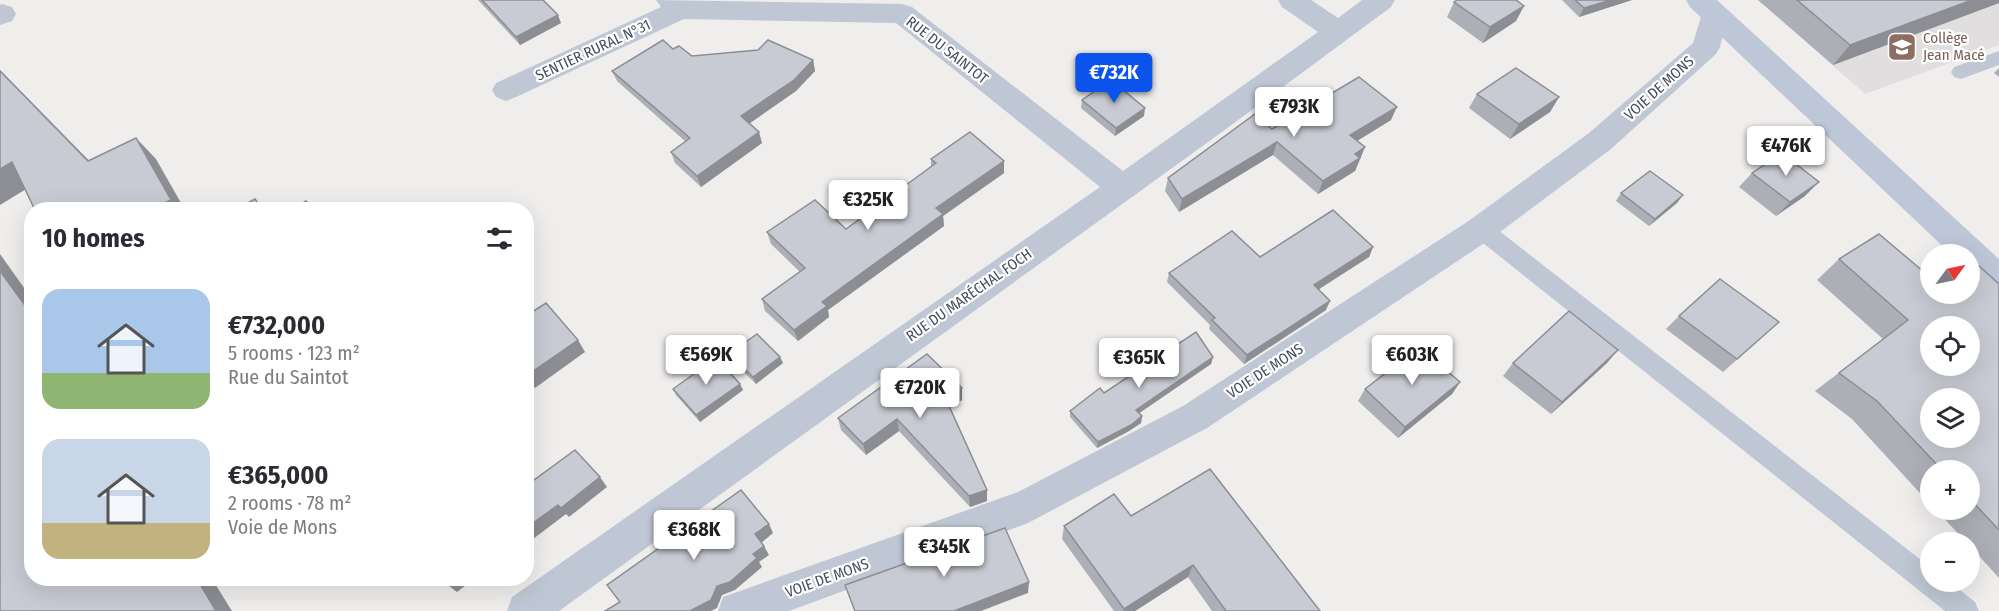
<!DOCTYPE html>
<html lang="en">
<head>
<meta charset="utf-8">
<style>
  body { margin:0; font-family:"Fira Sans Condensed",sans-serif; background:#f7f7f7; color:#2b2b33; height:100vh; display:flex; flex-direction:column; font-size:22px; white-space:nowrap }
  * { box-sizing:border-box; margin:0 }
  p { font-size:20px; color:#7c7c81 }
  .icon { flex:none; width:33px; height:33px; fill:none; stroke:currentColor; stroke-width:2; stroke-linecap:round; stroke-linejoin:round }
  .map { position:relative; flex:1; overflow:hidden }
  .panel { position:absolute; left:24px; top:202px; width:510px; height:384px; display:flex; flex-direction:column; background:#fff; border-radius:24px; box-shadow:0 6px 24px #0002 }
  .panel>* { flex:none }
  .needle { width:39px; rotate:57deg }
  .tools { position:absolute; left:1920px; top:244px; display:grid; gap:12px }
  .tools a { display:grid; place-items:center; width:60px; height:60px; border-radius:50%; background:#fff; box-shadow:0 6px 24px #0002; font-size:30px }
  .price { position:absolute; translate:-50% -51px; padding:0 14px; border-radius:6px; background:#fff; color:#222; font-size:20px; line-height:39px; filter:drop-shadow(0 2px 3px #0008) }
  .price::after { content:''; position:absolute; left:50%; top:36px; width:18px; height:14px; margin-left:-9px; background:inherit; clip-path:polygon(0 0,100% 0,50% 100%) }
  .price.on { background:#0c53eb; color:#fff }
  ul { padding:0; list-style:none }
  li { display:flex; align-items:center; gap:18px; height:150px; padding:0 18px }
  li span { display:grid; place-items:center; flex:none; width:168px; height:120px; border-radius:18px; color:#555 }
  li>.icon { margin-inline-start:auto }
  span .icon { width:72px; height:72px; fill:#fffc; stroke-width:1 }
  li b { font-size:26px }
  h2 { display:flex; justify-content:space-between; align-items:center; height:72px; padding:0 18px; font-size:26px }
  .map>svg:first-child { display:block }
  .education { fill:#e1dedf }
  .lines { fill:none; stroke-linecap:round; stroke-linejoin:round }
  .lane { fill:#bfc7d4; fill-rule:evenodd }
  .street { fill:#bfc7d4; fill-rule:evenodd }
  .secondary { fill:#bec7d8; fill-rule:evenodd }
  .wall { fill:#acafb5 }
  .shaded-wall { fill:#8c8e94 }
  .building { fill:#c8cbd3; stroke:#8c8e94; stroke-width:1.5; fill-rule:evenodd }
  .labels { text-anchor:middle; stroke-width:4.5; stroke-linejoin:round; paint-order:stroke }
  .education-label { font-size:15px; fill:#785e54; stroke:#fff; text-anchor:start }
  .street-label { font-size:15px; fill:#444e5c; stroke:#fff }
</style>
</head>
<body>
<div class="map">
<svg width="1999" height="611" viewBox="0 0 1999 611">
  <rect width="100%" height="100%" fill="#f0eded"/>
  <polygon class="education" points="1758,0 1999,0 1999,45 1865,94"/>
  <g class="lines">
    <g class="lane">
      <polygon points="1999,51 1999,65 1961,79 1954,77 1951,72 1954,67"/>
      <polygon points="1481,220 1489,223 1930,567 1930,582 1950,582 1975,602 1979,611 1945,611 1473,235 1470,229 1473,223"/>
    </g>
    <g class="street">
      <polygon points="656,0 902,4 912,7 1123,171 1318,32 1282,7 1278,0 1311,0 1338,18 1362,0 1395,0 1391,7 1222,132 559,611 507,611 512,597 1100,187 896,23 684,19 516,97 506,101 496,97 492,90 496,83 661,7"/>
      <polygon points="2,4 12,7 16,14 12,21 0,25 0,5"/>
      <polygon points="1714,4 1724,7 1728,14 1720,47 1716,54 1611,149 1492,238 1207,428 1028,523 789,611 718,611 723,597 737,592 1018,492 1183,406 1470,220 1589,133 1693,43 1704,7"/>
    </g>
    <polygon class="secondary" points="1686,0 1717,0 1999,259 1999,292 1988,288 1970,271 1970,255 1952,255 1690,7"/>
  </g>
  <g class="wall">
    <polygon points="478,0 543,0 561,23 520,45"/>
    <polygon points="1562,0 1632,0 1579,17"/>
    <polygon points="1758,0 1999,0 1999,3 1833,65"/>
    <polygon points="1454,2 1516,21 1483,43 1447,17"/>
    <polygon points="673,49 692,56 813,60 815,71 796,91 749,124 762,143 701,187 675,163 671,152 686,142 617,81 612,71"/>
    <polygon points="1999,68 1999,77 1994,73"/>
    <polygon points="1477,94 1559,97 1550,112 1510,139 1469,108"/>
    <polygon points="1082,100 1144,116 1115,136 1081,108"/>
    <polygon points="1391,120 1357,141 1365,147 1355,171 1318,194 1273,155 1179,212 1165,191 1168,178 1272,129"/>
    <polygon points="931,159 1004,173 943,216 944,226 828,310 829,317 798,341 765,311 762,299 800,272 771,244 767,232 846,229 931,167"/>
    <polygon points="1752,173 1805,196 1776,216 1739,187"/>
    <polygon points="1621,193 1677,203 1649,226 1616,201"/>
    <polygon points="1373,247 1369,257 1318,289 1326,310 1244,364 1209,329 1210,325 1167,282 1169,273 1260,257"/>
    <polygon points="1839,259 1930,294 1999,284 1999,578 1970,546 1970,543 1967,543 1936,510 1970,510 1970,471 1930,471 1930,504 1852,419 1815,391 1883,339 1817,280"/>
    <polygon points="1679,316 1779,322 1723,372 1666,329"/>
    <polygon points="729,354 783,363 756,384 732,361"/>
    <polygon points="1213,357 1211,364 1139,413 1142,416 1141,423 1129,431 1097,448 1070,417 1070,411 1104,393"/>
    <polygon points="1513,363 1607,363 1551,414 1503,376"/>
    <polygon points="1460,382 1452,394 1398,438 1358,401 1365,389"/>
    <polygon points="740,384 743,390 700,422 676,395 673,389"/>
    <polygon points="962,400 950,407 987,490 987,501 970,507 899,431 866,455 841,430 838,418"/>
    <polygon points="1131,516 1320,611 1212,611 1188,577 1135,611 1114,611 1062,539 1064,526"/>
  </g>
  <g class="shaded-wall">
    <polygon points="1611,0 1632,0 1579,17 1584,8"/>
    <polygon points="1972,0 1999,0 1999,3 1833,65 1850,45"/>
    <polygon points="1524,6 1516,21 1483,43 1490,27"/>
    <polygon points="558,15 561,23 520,45 516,37"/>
    <polygon points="813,60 815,71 796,91 744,127 741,116"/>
    <polygon points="0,70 110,182 88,161 0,71"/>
    <polygon points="1559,97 1550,112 1510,139 1519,124"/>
    <polygon points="1397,107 1391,120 1344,149 1350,135"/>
    <polygon points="1145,108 1144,116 1115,136 1116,128"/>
    <polygon points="759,132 762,143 701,187 697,176"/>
    <polygon points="136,138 156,159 185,210 148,210"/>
    <polygon points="1277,142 1273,155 1179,212 1182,199"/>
    <polygon points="1365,147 1355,171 1318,194 1323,181 1355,154"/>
    <polygon points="1004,161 1004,173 943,216 944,226 828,310 829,317 798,341 794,330 822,302 936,208"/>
    <polygon points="12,162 36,183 0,205 0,169"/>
    <polygon points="1819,182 1805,196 1776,216 1790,202"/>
    <polygon points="1683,195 1677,203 1649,226 1655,219"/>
    <polygon points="1373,247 1369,257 1310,295 1314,285"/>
    <polygon points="0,254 32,299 32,315 0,271"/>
    <polygon points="1330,301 1326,310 1244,364 1247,355"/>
    <polygon points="578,340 585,352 535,388 526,376"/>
    <polygon points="1618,350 1607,363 1551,414 1562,402"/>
    <polygon points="780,357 783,363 756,384 753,377"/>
    <polygon points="1213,357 1211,364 1135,416 1136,410"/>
    <polygon points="32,366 32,376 27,369"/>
    <polygon points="1460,382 1452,394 1398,438 1405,427"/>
    <polygon points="740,384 743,390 700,422 696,415"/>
    <polygon points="962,388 962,400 946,409 945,397"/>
    <polygon points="1142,416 1141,423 1129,431 1097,448 1098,442"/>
    <polygon points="897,419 899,431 866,455 863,444"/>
    <polygon points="600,477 607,487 569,517 566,514 533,539 526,532 526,528 558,505"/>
    <polygon points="987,490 987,501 970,507 969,496"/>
    <polygon points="769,524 773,533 760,544 755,534"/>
    <polygon points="764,546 769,555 759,562 762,567 735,590 722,595 717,608 711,611 690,611 753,554"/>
    <polygon points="1193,565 1188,577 1135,611 1123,611 1124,609"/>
    <polygon points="197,579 212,579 232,611 216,611"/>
    <polygon points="450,579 474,579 457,592 445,583"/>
    <polygon points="1029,582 1028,593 981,611 954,611"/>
  </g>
  <g class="building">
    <polygon points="482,0 543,0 558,15 516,37"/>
    <polygon points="1457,0 1516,0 1524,6 1490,27 1454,2"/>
    <polygon points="1575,0 1611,0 1584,8"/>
    <polygon points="1797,0 1972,0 1850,45"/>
    <polygon points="663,40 673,49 679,46 692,56 758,50 768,40 813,60 794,80 741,116 759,132 697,176 671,152 690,138 612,71"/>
    <polygon points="1516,68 1559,97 1519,124 1477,94"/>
    <polygon points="0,71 88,161 136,138 171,200 148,210 35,210 12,162 0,169"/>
    <polygon points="1359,77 1397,107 1350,135 1365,147 1355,154 1360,158 1323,181 1277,142 1182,199 1168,178 1255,114 1272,129"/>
    <polygon points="1111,80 1145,108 1116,128 1082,100"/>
    <polygon points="970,132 1004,161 936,208 943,214 822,302 827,306 794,330 762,299 805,268 767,232 815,200 846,229 936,163 931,159"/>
    <polygon points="1782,153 1819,182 1790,202 1752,173"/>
    <polygon points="1650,171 1683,195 1655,219 1621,193"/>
    <polygon points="255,199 263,210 235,210"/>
    <polygon points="306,201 313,210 290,210"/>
    <polygon points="1333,210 1373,247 1314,285 1330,301 1247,355 1212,320 1215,318 1169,273 1232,231 1260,257"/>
    <path d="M1879,234L1930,277V294H1970V273L1979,266L1999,284V530L1970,499V471H1943L1877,401L1839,373L1908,320L1839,259ZM1930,327H1970V366H1930ZM1930,399H1970V438H1930Z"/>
    <polygon points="0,271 32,315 32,366 27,369 32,376 32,579 197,579 216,611 0,611"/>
    <polygon points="1720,279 1779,322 1737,359 1679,316"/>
    <polygon points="546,303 578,340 526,376 526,316"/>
    <polygon points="1569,311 1618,350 1562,402 1513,363"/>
    <polygon points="1196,332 1213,357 1136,410 1142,416 1131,425 1098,442 1070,411 1100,388 1104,393"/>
    <polygon points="757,334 780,357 753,377 729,354"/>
    <polygon points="1419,347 1460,382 1405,427 1365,389"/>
    <polygon points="927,354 962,388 945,397 987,490 969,496 897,419 863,444 838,418"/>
    <polygon points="716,358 740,384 696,415 673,389"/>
    <polygon points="575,450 600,477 561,508 558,505 526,528 526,486"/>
    <polygon points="1210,469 1320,611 1226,611 1193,565 1124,609 1064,526 1114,494 1131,516"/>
    <polygon points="741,490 769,524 755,534 764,546 753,554 757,558 730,582 717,586 711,600 690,611 605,611 620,602 607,585"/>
    <polygon points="1005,528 1029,582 954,611 855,611 845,585"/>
    <polygon points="443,579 450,579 445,583"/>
  </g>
  <defs>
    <g id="school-square" transform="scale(1.5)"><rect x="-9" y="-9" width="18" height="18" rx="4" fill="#8d6e63" stroke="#fff"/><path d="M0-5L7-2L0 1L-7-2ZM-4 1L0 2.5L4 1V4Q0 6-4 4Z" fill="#fff"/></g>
  </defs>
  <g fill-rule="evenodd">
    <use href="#school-square" x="1902" y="47"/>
  </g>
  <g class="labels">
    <g class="education-label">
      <text x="1923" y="43">Collège<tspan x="1923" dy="17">Jean Macé</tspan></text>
    </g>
    <g class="street-label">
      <text transform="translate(593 50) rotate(-25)" y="5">SENTIER RURAL N°31</text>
      <text transform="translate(947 50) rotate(38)" y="5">RUE DU SAINTOT</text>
      <text transform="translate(1659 88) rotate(-42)" y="5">VOIE DE MONS</text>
      <text transform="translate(969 295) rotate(-35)" y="5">RUE DU MARÉCHAL FOCH</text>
      <text transform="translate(1265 371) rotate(-33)" y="5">VOIE DE MONS</text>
      <text transform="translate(827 578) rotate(-20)" y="5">VOIE DE MONS</text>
    </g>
  </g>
</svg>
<div class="tools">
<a><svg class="needle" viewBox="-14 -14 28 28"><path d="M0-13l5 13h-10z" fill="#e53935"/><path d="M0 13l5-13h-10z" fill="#7c7c81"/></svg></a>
<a><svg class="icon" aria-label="locate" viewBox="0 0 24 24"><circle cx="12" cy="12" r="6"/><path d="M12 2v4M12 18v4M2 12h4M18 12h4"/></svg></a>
<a><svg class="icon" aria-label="layers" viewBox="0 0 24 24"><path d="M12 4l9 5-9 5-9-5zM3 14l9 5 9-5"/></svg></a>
<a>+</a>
<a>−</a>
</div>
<b class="price on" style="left:1114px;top:104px">€732K</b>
<b class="price" style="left:1294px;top:138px">€793K</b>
<b class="price" style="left:1786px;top:177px">€476K</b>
<b class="price" style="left:868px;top:231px">€325K</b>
<b class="price" style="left:706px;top:386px">€569K</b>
<b class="price" style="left:1412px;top:386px">€603K</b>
<b class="price" style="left:1139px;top:389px">€365K</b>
<b class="price" style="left:920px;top:419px">€720K</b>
<b class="price" style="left:694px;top:561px">€368K</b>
<b class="price" style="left:944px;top:578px">€345K</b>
<section class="panel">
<h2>10 homes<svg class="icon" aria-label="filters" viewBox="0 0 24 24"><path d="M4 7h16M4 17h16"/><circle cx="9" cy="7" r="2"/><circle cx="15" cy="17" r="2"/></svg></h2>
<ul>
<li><span style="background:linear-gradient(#a9c7e8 70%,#8fb573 0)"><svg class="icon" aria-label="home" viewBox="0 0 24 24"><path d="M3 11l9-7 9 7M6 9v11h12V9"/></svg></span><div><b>€732,000</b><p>5 rooms · 123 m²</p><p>Rue du Saintot</p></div></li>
<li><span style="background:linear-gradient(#c9d6e8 70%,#c2b280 0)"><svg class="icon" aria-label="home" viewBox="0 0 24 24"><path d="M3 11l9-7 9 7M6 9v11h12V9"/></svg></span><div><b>€365,000</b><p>2 rooms · 78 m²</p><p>Voie de Mons</p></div></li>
</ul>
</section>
</div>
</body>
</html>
